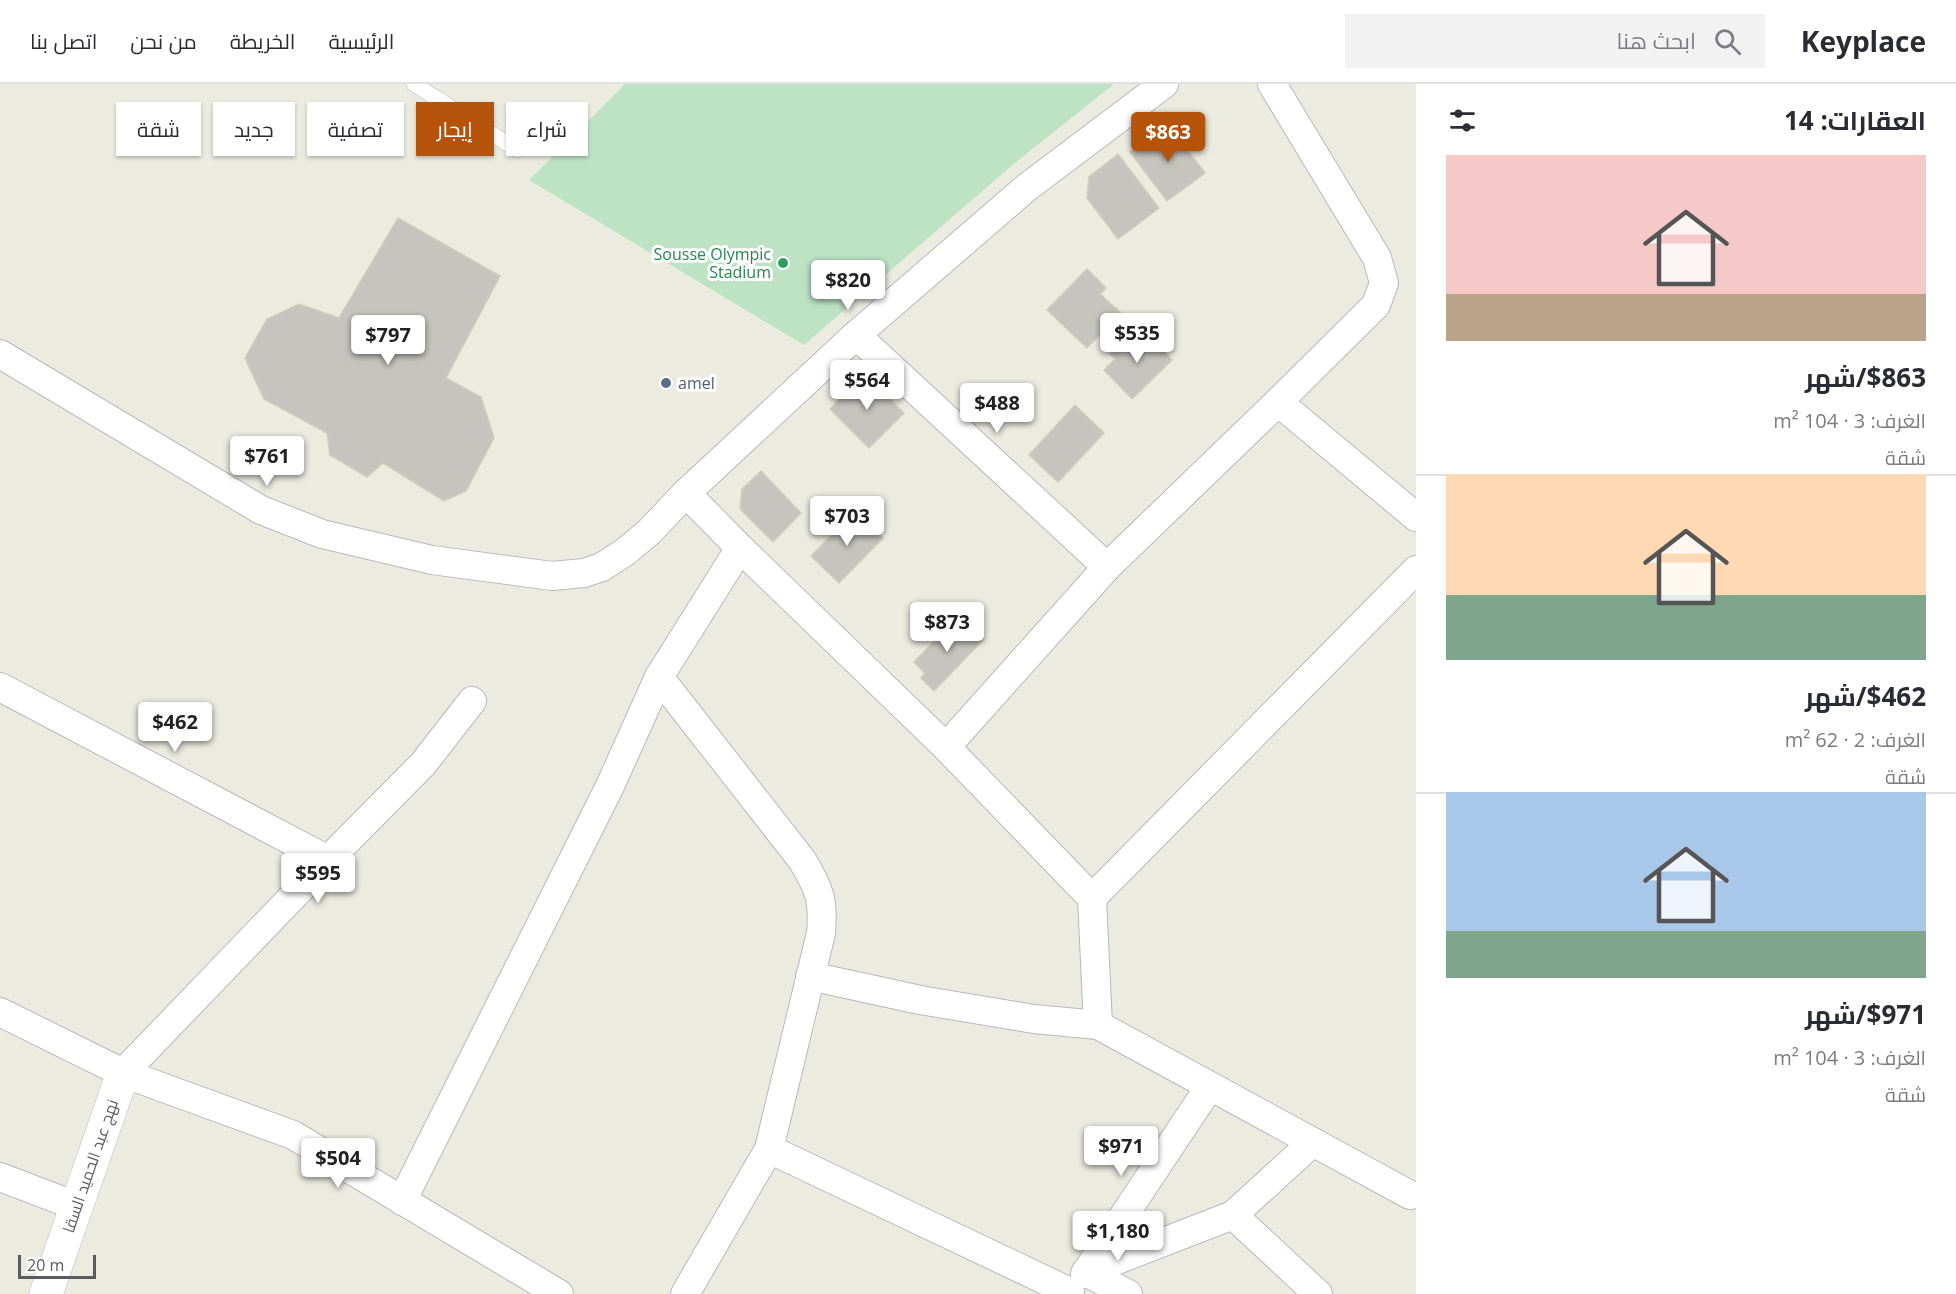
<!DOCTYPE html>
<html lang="ar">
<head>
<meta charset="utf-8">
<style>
  body { margin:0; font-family:"Open Sans",Cairo,sans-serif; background:#f2f2f3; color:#2b2b33; direction:rtl; height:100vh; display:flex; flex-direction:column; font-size:22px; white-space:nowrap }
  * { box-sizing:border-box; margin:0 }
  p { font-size:20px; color:#7c7c81 }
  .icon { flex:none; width:33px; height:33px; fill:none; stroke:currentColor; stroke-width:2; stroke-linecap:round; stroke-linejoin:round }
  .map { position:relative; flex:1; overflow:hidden; direction:ltr }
  .details { display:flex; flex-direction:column; background:#fff; width:540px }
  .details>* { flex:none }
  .guide { position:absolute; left:18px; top:18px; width:570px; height:54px; direction:rtl; display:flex; gap:12px }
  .scale { position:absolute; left:18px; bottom:15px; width:78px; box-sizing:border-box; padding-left:6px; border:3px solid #595b60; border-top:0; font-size:16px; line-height:21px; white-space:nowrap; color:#595b60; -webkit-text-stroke:4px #fff; paint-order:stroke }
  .price { position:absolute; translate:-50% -51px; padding:0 14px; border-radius:6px; background:#fff; color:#222; font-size:20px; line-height:39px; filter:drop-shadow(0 2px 3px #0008) }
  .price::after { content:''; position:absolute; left:50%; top:36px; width:18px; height:14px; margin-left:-9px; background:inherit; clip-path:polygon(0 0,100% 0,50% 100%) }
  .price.on { background:#b45309; color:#fff }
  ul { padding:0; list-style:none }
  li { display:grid; align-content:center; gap:12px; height:318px; padding:0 30px }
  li+li { border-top:2px solid #e1e1e2 }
  li span { display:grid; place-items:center; height:186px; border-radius:0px; color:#555 }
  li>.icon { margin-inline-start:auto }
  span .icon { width:108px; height:108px; fill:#fffc; stroke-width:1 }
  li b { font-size:26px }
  h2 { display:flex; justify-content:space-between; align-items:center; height:72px; padding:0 30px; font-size:26px }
  .tag { padding:0 21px; border-radius:0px; background:#fff; box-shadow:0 2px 4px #0004; font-size:21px; line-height:54px }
  .tag.on { background:#b45309; color:#fff }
  header { display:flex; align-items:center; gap:36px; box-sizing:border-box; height:84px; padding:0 30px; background:#fff; border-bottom:2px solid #e1e1e2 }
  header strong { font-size:28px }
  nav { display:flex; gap:33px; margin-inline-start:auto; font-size:21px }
  .search { width:420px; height:54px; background:#f2f2f3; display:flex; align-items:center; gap:15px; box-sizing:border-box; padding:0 21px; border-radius:0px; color:#7c7c81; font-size:22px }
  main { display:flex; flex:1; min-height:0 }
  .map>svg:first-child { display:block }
  .green { fill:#bde2c4 }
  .building { fill:#c6c5bd; stroke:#cfcdbf; stroke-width:1.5 }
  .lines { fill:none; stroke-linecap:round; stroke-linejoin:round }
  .lane-casing { stroke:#b8b9be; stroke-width:16 }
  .street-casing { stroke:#b8b9be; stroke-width:30 }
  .secondary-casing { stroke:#b9bac1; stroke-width:34 }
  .lane { stroke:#fff; stroke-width:15 }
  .street { stroke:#fff; stroke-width:28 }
  .secondary { stroke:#fff; stroke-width:33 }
  .leisure-dot { fill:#2e9e5b; stroke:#fff; stroke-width:2 }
  .service-dot { fill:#5c6f8a; stroke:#fff; stroke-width:2 }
  .labels { text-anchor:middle; stroke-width:6; stroke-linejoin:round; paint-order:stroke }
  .leisure-label { font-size:16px; fill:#27864d; stroke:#fff; text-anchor:end }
  .service-label { font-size:16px; fill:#4e5e75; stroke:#fff; text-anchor:start }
  .street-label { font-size:16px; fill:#595b60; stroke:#fff }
</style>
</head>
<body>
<header>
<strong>Keyplace</strong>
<div class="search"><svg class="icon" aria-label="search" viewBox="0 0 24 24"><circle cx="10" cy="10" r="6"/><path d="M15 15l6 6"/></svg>ابحث هنا</div>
<nav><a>الرئيسية</a><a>الخريطة</a><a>من نحن</a><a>اتصل بنا</a></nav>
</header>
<main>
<section class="details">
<h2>العقارات: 14<svg class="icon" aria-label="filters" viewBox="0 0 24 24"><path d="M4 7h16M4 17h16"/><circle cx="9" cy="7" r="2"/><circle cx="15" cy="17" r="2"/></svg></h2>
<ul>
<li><span style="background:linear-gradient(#f6c9c9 75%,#b9a48a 0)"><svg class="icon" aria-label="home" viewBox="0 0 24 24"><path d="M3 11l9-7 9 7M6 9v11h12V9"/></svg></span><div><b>$863/شهر</b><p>الغرف: 3 · 104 m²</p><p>شقة</p></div></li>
<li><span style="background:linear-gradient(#ffd9b3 65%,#7fa58c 0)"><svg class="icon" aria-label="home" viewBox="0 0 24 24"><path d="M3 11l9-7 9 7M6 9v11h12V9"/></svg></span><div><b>$462/شهر</b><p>الغرف: 2 · 62 m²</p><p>شقة</p></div></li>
<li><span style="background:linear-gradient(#a9c7e8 75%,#7fa58c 0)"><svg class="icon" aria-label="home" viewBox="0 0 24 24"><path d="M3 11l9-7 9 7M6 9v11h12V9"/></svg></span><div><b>$971/شهر</b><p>الغرف: 3 · 104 m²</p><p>شقة</p></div></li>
</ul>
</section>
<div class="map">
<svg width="1416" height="1210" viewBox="0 0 1416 1210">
  <rect width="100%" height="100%" fill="#ebebe0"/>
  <polygon class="green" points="625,0 1114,0 1016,78 804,261 529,96"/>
  <g class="building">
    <polygon points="1168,40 1205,89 1167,117 1130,68"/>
    <polygon points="1118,70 1159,124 1118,155 1087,114 1089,93"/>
    <polygon points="398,134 500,192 446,294 481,313 494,354 466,407 444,417 383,379 367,393 330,371 327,349 264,315 245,274 267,235 299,220 339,234"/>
    <polygon points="1087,185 1106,204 1100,210 1121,229 1087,264 1047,226"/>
    <polygon points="1144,246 1172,276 1132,315 1104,286 1115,275 1110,270 1120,259 1125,264"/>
    <polygon points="864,290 904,329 869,364 830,325"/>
    <polygon points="1075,321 1104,349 1058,398 1029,371"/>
    <polygon points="761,387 801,429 773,458 740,425 742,405"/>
    <polygon points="855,427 883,454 839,499 811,472"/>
    <polygon points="958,533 983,556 934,607 921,594 925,589 914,578"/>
  </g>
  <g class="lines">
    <g class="lane-casing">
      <polyline id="lane" points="414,0 517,66"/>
    </g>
    <g class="street-casing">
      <g id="street">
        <polyline points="1272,0 1377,174 1384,199 1376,221 1278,318"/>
        <polyline points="856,251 1107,483"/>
        <polyline points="0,270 261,426 322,450 432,476 552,492 584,489 602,483 625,468 649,448 686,409 856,251 1026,104 1164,0"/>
        <polyline points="686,409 740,464"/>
        <path d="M659,593L802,776C819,804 824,816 821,849L769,1065L685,1210"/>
        <polyline points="0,603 328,776"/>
        <polyline points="946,663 1107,483 1278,318 1416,433"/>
        <polyline points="1092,814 1098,941"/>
        <polyline points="810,892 920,916 1034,935 1098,941 1410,1111"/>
        <polyline points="0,928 123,989 293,1051 559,1210"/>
        <polyline points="123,989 328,776 423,680 472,617"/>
        <polyline points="769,1065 1070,1208"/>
        <polyline points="0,1093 76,1122"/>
        <polyline points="402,1117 610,702 659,593 740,464 946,663 1092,814 1416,486"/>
        <polyline points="1233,1131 1318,1210"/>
        <polyline points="1086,1188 1233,1131 1313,1058"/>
        <polyline points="1086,1188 1128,1210"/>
        <polyline points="1085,1190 1210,1002"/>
      </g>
    </g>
    <g class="secondary-casing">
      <polyline id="secondary" points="46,1210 123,989"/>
    </g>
    <use href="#lane" class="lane"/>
    <use href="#street" class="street"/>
    <use href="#secondary" class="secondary"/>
  </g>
  <circle class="leisure-dot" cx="783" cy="179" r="6"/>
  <circle class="service-dot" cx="666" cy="299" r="6"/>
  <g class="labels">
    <g class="leisure-label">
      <text x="771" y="176">Sousse Olympic<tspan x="771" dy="18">Stadium</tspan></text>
    </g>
    <g class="service-label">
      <text x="678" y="305">amel</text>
    </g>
    <g class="street-label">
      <text transform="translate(90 1082) rotate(-71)" y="6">نهج عبد الحميد السقا</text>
    </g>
  </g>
</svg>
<div class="scale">20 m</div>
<b class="price on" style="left:1168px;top:79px">$863</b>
<b class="price" style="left:848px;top:227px">$820</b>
<b class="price" style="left:1137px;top:280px">$535</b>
<b class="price" style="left:388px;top:282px">$797</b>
<b class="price" style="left:867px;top:327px">$564</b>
<b class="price" style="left:997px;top:350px">$488</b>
<b class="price" style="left:267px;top:403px">$761</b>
<b class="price" style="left:847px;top:463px">$703</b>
<b class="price" style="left:947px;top:569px">$873</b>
<b class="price" style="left:175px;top:669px">$462</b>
<b class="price" style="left:318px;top:820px">$595</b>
<b class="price" style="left:1121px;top:1093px">$971</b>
<b class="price" style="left:338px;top:1105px">$504</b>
<b class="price" style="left:1118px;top:1178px">$1,180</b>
<div class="guide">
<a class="tag">شراء</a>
<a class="tag on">إيجار</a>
<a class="tag">تصفية</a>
<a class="tag">جديد</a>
<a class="tag">شقة</a>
</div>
</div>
</main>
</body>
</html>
